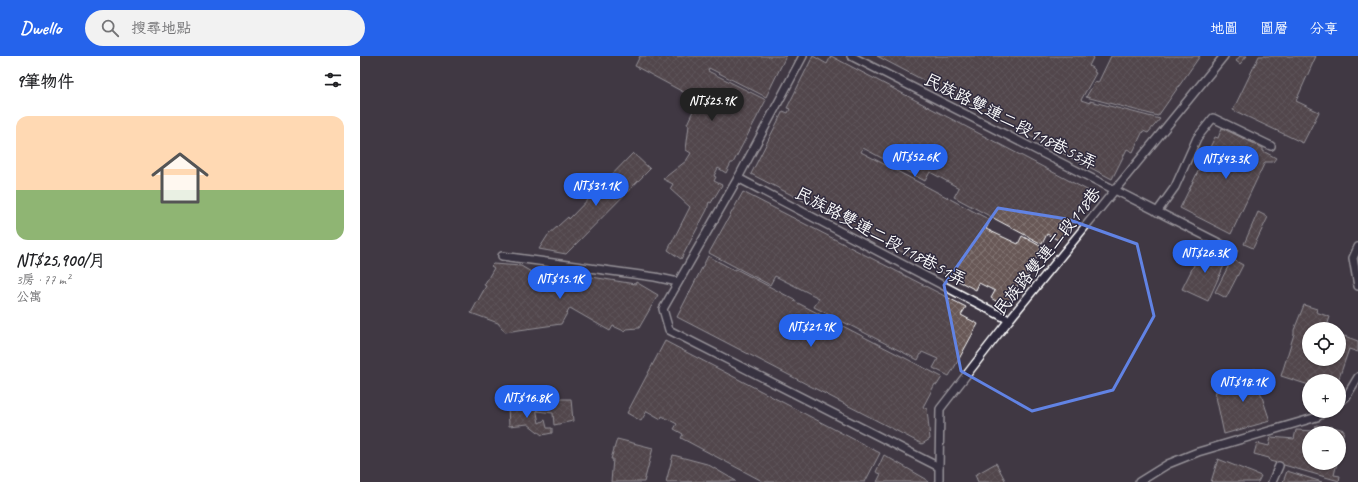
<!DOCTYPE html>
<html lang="zh-TW">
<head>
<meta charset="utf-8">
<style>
  body { margin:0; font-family:Caveat,"LXGW WenKai TC",sans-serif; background:#f2f2f2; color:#202124; height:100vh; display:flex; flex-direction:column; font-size:15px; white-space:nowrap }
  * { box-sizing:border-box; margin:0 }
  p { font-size:13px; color:#757577 }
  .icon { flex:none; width:22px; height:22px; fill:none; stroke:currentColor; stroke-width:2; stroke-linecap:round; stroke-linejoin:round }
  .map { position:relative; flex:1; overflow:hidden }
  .side { display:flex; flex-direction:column; background:#fff; width:360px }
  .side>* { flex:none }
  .buttons { position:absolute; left:942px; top:266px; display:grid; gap:8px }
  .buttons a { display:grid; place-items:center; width:44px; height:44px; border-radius:50%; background:#fff; box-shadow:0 1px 3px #0004; font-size:20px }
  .price { position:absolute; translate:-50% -34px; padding:0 9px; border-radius:14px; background:#2563eb; color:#fff; font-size:13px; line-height:26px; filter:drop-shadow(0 1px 2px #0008) }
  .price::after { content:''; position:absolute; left:50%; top:24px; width:12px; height:9px; margin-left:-6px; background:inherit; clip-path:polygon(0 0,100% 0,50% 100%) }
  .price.selected { background:#222; color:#fff }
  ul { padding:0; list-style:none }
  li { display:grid; align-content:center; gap:8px; height:212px; padding:0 16px }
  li+li { border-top:1px solid #e0e0e0 }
  li span { display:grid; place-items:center; height:124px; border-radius:12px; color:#555 }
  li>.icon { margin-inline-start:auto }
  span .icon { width:72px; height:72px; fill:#fffc; stroke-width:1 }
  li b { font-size:17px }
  h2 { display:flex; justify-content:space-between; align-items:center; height:48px; padding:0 16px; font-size:17px }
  header { display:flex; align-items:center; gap:24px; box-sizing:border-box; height:56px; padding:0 20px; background:#2563eb; color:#fff }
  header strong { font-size:19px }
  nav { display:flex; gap:22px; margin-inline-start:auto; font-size:14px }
  .search { width:280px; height:36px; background:#f2f2f2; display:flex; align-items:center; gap:10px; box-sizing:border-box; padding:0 14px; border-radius:22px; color:#757577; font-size:15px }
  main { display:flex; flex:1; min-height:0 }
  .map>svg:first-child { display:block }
  .building { fill:url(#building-cross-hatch); stroke:#fff }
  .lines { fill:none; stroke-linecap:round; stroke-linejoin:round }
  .lane-casing { stroke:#fff; stroke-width:10 }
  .lane { stroke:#2f2a3d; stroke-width:7 }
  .marked { fill:none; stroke:#6183e4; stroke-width:3; stroke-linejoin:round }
  .labels { text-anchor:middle; stroke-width:3; stroke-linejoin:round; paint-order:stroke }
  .street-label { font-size:17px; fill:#fff; stroke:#2f2a3d }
</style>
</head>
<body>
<header>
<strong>Dwello</strong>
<div class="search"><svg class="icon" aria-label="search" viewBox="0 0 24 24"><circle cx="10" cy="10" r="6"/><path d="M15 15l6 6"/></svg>搜尋地點</div>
<nav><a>地圖</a><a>圖層</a><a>分享</a></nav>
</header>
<main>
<section class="side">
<h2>9筆物件<svg class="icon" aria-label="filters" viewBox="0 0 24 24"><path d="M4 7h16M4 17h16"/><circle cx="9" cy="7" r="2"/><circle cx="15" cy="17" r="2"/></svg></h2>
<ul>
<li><span style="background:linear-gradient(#ffd9b3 60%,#8fb573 0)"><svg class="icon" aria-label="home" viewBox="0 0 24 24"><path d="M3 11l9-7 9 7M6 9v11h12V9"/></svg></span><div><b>NT$25,900/月</b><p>3房 · 77 m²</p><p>公寓</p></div></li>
</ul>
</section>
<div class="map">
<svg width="998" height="426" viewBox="0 0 998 426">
  <defs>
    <pattern id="building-cross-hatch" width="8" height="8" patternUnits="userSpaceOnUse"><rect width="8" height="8" fill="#685956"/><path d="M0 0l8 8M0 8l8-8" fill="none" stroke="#7f726f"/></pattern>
  </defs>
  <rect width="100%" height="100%" fill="#403844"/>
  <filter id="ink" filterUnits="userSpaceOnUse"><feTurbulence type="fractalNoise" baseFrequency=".025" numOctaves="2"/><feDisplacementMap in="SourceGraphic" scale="8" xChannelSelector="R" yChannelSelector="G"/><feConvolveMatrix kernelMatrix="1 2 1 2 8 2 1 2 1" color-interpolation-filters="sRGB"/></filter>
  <g filter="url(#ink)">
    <g class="building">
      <polygon points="280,0 426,0 406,41 349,12 348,15 406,44 373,107 371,107 366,117 358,112 354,120 356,121 354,125 362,129 351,147 349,146 347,154 321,203 308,194 330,151 310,133 313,128 303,123 326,105 331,97 326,94 329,69 327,68 338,44 275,10"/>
      <polygon points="453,0 467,8 471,0 729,135 709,174 707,173 700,185 687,178 682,188 594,141 599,132 570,116 565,125 503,92 501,96 630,164 626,173 658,188 662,180 682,191 666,222 662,221 647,249 642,249 631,242 635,235 619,227 616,234 391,118 423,55 428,57 430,53 427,52"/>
      <polygon points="517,0 734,0 729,10 735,14 734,16 736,17 721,44 730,47 730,45 800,63 788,77 783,75 773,96 767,93 752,123"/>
      <polygon points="751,0 840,0 798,60 726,41 735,26 738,27"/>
      <polygon points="880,0 887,0 880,8 876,5"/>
      <polygon points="899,0 956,0 936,45 959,56 943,87 873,54"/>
      <polygon points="862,72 903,92 903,95 916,102 913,106 905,106 871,178 820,152 855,81 858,82"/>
      <polygon points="273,97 290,113 206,198 179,193 188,179 208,161 209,163"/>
      <polygon points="383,136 606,251 601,259 618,268 594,312 589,320 573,312 578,303 562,296 558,304 454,251 459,242 415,220 410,229 349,197"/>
      <polygon points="898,156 908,161 893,192 884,188"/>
      <polygon points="843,191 867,203 848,245 822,233"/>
      <polygon points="348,200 374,214 376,213 435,244 434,245 582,321 577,329 575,328 563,351 567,353 570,383 562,388 317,261"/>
      <polygon points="872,203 883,209 866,242 855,236"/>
      <polygon points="133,208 161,210 178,220 182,213 275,228 276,226 298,239 279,272 266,273 264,275 253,270 250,275 210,252 201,268 145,276 138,267 111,257 126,230 124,229 134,212 131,210"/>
      <polygon points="944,249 957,253 956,256 970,261 966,273 949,273 949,303 979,303 979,278 998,285 998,296 989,293 978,325 949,325 949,329 921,320 934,278 934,274"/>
      <polygon points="305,285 520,397 505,426 404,426 321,382 323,378 314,373 317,368 302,360 301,363 287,355 281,365 267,357"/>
      <polygon points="895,313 903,317 907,334 900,335 910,365 864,378 855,336 886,327 883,316"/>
      <polygon points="194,343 211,343 213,365 194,369 193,357 177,355 176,347 193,349"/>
      <polygon points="148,350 176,352 179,367 185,364 187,372 192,372 192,377 182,379 168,368 149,370"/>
      <polygon points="956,369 969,372 970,370 984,374 979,397 979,377 949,377 949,407 977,407 974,419 980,420 979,425 910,405 909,402 894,398 897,387 909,390 911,381 934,383 936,374 954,375"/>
      <polygon points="257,383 293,392 284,426 251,426 253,403 251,403"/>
      <polygon points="313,399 347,408 376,425 306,426"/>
      <polygon points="524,399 566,423 568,426 517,426 521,418 516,416"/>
      <polygon points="858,403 901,420 898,426 851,426"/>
      <polygon points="636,407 646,426 618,426 615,419"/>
      <polygon points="927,415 962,426 923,426"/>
    </g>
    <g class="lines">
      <g class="lane-casing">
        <g id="lane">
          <polyline points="443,0 378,122 307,246 303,253 309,274 579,411"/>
          <polyline points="491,0 873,194"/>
          <polyline points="378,122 649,264"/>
          <polyline points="797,156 815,131 837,82 853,62 911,90"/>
          <polyline points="998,191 993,202 998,230"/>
          <polyline points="142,200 295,221 318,226"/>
          <polyline points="979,346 986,341 998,321"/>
          <polyline points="579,426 579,411 580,353 649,264 864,0"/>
          <polyline points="779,426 808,408 838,396 957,361 966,355"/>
          <polyline points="912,426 919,410"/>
        </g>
      </g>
      <use href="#lane" class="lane"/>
    </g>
  </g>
  <path d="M0 0H998V426H0ZM638,152L707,163L777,188L794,260L753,334L672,355L601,315L584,229Z" fill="#403844" fill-opacity=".55" fill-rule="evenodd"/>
  <path class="marked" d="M638,152L707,163L777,188L794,260L753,334L672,355L601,315L584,229Z"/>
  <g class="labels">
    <g class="street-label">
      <text transform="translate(651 65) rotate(27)" y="6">民族路雙連二段118巷53弄</text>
      <text transform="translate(521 180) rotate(28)" y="6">民族路雙連二段118巷51弄</text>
      <text transform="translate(687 195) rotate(-51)" y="6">民族路雙連二段118巷</text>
    </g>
  </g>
</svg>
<div class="buttons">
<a><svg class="icon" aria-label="locate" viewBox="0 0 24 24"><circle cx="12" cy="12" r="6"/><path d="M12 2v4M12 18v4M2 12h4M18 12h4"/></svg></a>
<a>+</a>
<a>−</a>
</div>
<b class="price selected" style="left:352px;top:66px">NT$25.9K</b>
<b class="price" style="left:555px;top:122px">NT$52.6K</b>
<b class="price" style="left:866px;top:124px">NT$43.3K</b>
<b class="price" style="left:236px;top:151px">NT$31.1K</b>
<b class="price" style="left:845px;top:218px">NT$26.3K</b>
<b class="price" style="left:200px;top:244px">NT$15.1K</b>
<b class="price" style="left:451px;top:292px">NT$21.9K</b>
<b class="price" style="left:883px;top:347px">NT$18.1K</b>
<b class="price" style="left:167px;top:363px">NT$16.8K</b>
</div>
</main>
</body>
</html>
